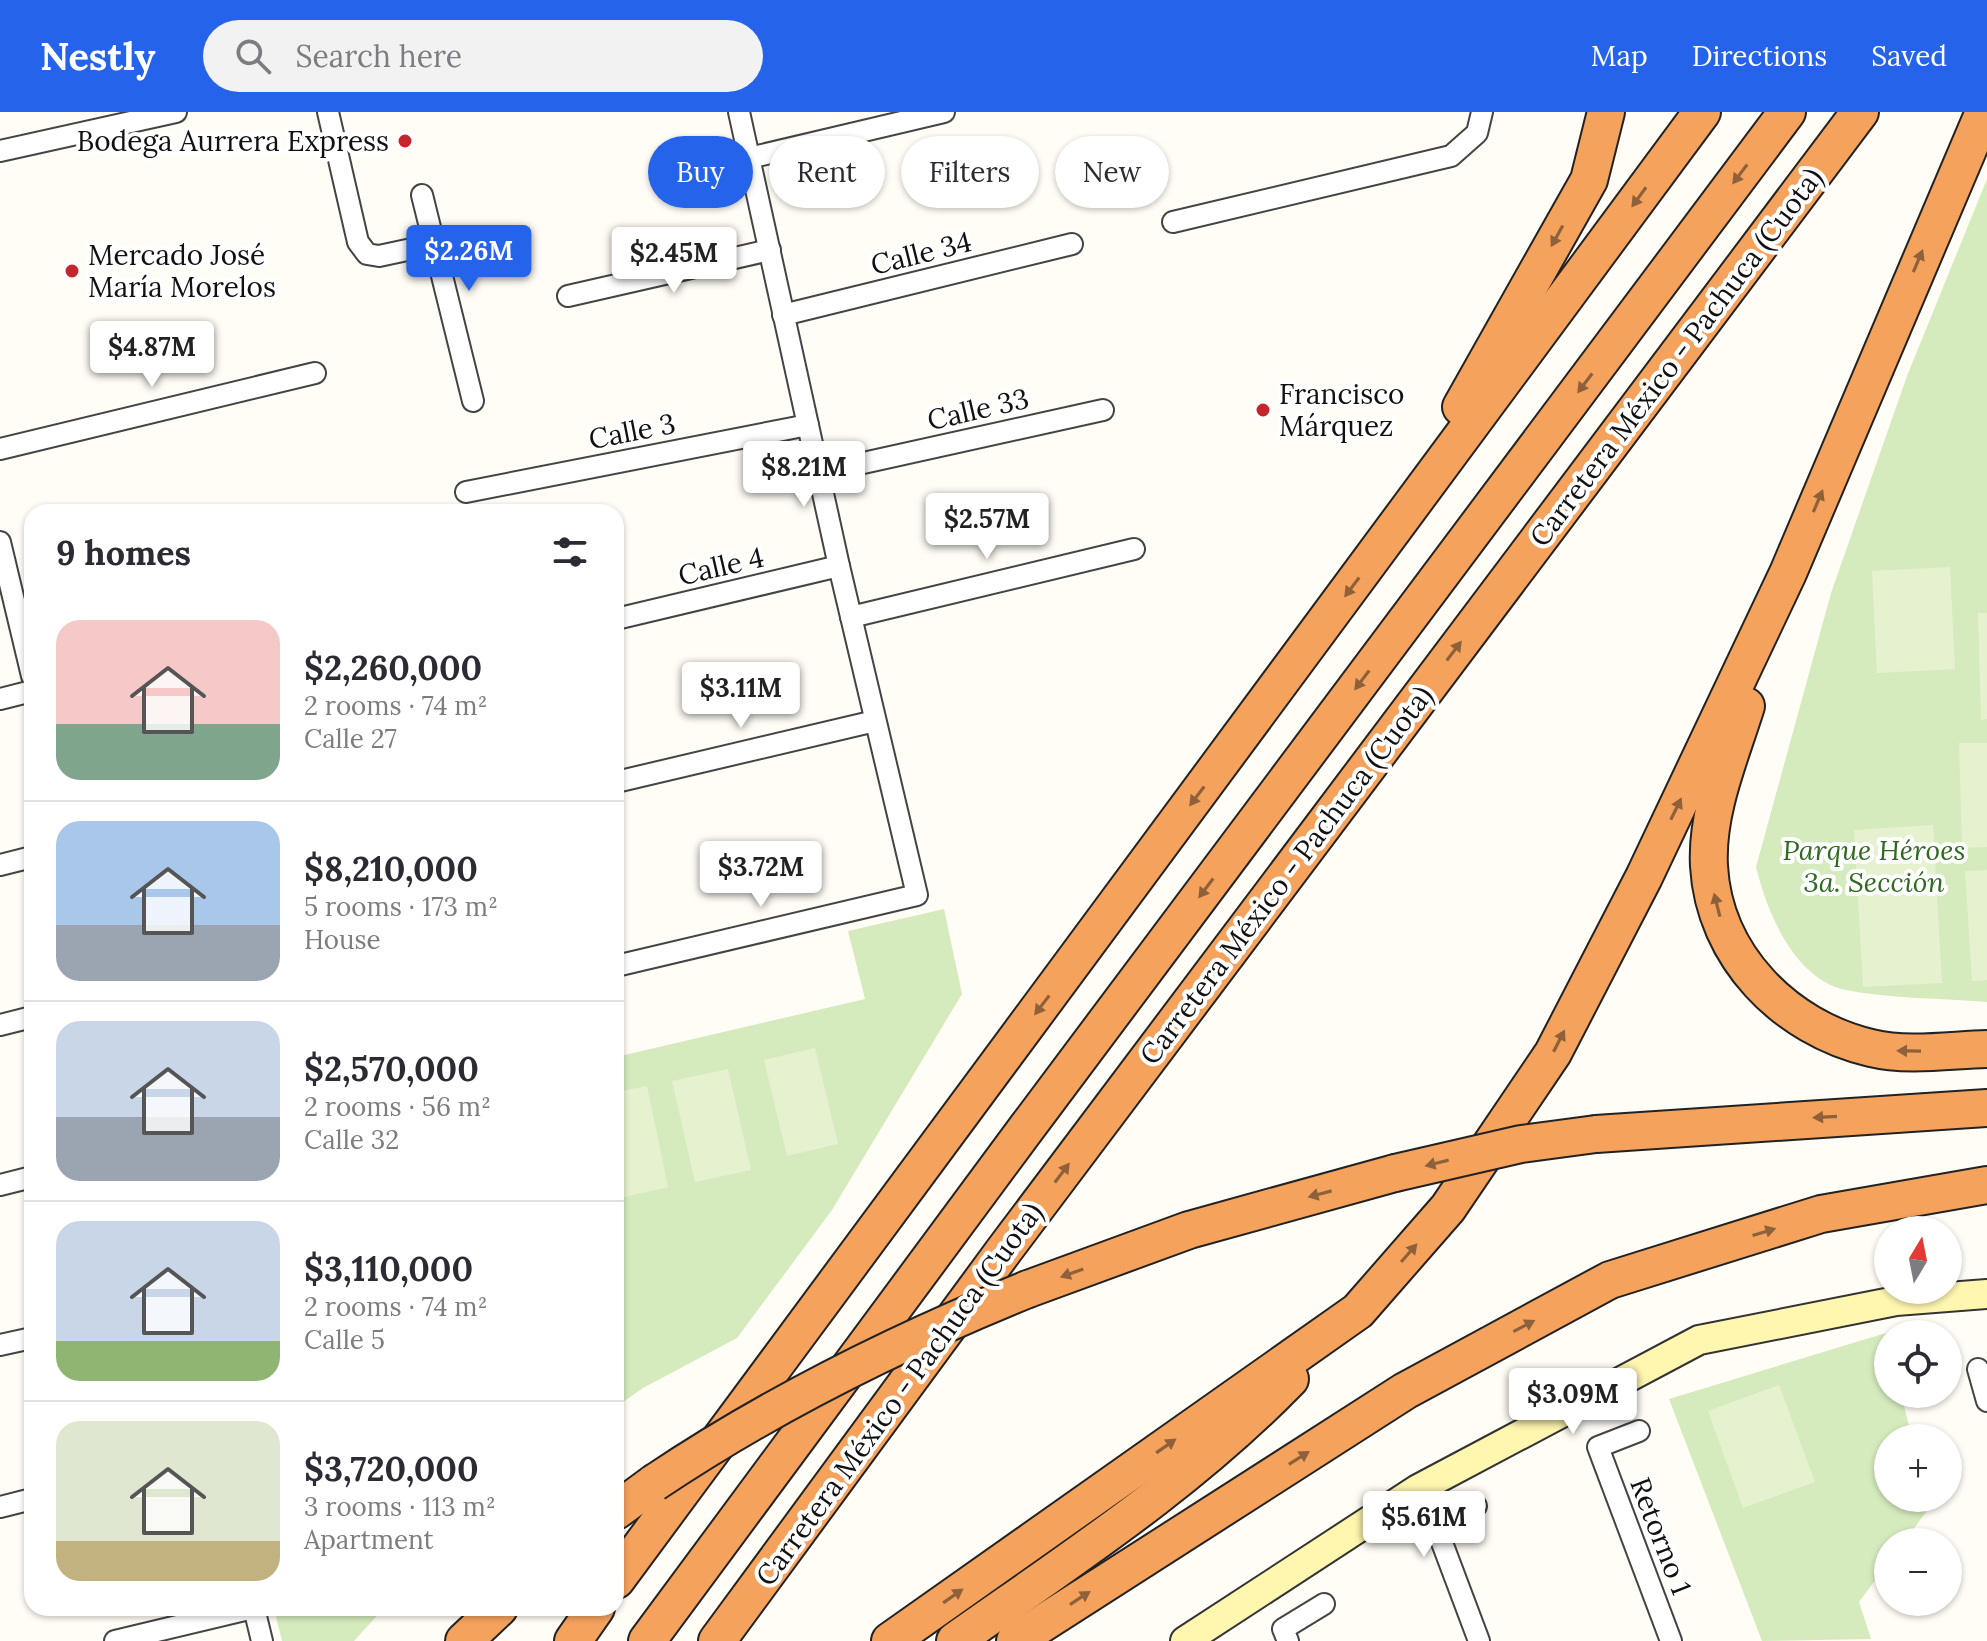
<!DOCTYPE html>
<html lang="en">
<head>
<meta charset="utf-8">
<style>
  body { margin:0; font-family:Lora,serif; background:#f2f2f3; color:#2b2b33; height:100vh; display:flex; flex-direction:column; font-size:30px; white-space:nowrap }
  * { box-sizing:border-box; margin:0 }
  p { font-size:26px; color:#7c7c81 }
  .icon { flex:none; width:44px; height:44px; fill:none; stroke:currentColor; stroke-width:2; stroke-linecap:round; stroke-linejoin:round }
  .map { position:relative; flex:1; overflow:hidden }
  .sheet { position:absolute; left:24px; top:392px; width:600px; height:1112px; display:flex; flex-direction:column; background:#fff; border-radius:24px; box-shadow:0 2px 6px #0004 }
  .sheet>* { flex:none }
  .top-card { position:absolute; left:648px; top:24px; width:760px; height:72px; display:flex; gap:16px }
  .needle { width:52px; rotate:10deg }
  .controls { position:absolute; left:1874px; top:1104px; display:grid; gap:16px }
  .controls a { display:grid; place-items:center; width:88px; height:88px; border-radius:50%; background:#fff; box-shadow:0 2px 6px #0004; font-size:40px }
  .price { position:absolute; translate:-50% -68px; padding:0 18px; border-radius:8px; background:#fff; color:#222; font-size:26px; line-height:52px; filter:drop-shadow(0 2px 4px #0008) }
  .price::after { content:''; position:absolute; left:50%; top:48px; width:24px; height:18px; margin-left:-12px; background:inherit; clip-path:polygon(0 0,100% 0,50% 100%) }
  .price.active { background:#2563eb; color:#fff }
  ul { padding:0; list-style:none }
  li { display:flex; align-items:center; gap:24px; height:200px; padding:0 32px }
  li+li { border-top:2px solid #e1e1e2 }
  li span { display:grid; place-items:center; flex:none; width:224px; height:160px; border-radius:24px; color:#555 }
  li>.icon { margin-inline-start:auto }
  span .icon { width:96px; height:96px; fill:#fffc; stroke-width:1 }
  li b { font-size:34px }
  h2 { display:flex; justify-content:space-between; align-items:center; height:96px; padding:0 32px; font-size:34px }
  .tag { padding:0 28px; border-radius:36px; background:#fff; box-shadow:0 2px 6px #0004; font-size:28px; line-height:72px }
  .tag.active { background:#2563eb; color:#fff }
  header { display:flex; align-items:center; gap:48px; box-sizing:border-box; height:112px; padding:0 40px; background:#2563eb; color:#fff }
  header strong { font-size:38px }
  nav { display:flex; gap:44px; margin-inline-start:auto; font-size:28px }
  .search { width:560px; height:72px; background:#f2f2f3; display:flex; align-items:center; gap:20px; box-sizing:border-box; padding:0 28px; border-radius:44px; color:#7c7c81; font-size:30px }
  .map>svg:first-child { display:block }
  .green { fill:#d5ebbd }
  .pitch { fill:#e6f2cf }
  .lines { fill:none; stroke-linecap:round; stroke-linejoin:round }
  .street-casing { stroke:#444; stroke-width:24 }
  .secondary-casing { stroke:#333; stroke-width:32 }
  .highway-casing { stroke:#222; stroke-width:40 }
  .street { stroke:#fff; stroke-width:20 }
  .secondary { stroke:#fff6b0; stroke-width:28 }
  .highway { stroke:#f5a25d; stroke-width:36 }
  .highway-bridge-casing { stroke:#222; stroke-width:40; stroke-linecap:butt }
  .highway-bridge { stroke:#f5a25d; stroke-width:36 }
  .oneway { fill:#8e613b }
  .poi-dot { fill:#c4262e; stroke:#fff; stroke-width:3 }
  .labels { text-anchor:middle; stroke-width:8; stroke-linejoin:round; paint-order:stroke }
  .poi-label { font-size:28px; fill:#111; stroke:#fff; text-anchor:start }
  .street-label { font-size:28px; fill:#111; stroke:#fff }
  .park-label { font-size:28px; font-style:italic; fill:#2f6b1f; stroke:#fff }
</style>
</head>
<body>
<header>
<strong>Nestly</strong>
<div class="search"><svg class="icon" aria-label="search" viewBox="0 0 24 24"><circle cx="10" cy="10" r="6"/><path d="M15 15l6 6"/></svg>Search here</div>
<nav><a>Map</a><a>Directions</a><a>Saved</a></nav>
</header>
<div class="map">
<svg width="1987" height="1529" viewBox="0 0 1987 1529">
  <rect width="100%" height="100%" fill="#fffdf5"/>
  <g class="green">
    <path d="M1987,67V890C1941,886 1891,887 1846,878C1794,867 1767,800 1756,755L1831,481L1907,264Z"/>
    <polygon points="944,797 962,882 832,1098 737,1226 643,1276 616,1295 616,945 865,887 848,819"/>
    <polygon points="1886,1221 1888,1282 1901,1282 1912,1326 1888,1326 1888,1386 1927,1386 1929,1396 1904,1430 1888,1430 1888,1451 1859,1490 1871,1527 1762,1529 1669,1287"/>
    <polygon points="274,1496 384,1496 354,1529 282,1529"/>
  </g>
  <g class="pitch">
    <polygon points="1950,455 1955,557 1877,561 1872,459"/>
    <polygon points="1978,501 1987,501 1987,607 1981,608"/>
    <polygon points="1959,631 1987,631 1987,735 1962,736"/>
    <polygon points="1933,713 1942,871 1863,875 1854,718"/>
    <polygon points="1987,758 1987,868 1972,869 1965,759"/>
    <polygon points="815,936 838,1032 787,1044 764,948"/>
    <polygon points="728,957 751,1058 695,1070 672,969"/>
    <polygon points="647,974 668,1075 616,1087 616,980"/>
    <polygon points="1779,1273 1815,1370 1743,1396 1708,1299"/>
  </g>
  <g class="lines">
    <g class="street-casing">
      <g id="street">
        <polyline points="328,0 358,130 367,142 379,144 435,132"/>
        <polyline points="0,39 176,0"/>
        <polyline points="749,46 944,0"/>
        <polyline points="422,83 473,289"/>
        <polyline points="1173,110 1451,44 1477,21 1482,0"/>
        <polyline points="568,184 770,138"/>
        <polyline points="783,203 1072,132"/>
        <polyline points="0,337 315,261"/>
        <polyline points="818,361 1103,298"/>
        <polyline points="466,380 808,313"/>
        <polyline points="0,430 32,564"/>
        <polyline points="851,505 1134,437"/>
        <polyline points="616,507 839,454"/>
        <polyline points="0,587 32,579"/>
        <polyline points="616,670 875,609"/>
        <polyline points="0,753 32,745"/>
        <polyline points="616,854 917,783 839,454 739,0"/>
        <polyline points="0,913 32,905"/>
        <polyline points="0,1073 32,1065"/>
        <polyline points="0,1233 32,1226"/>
        <polyline points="1978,1257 1987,1289"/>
        <polyline points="1639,1319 1598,1335 1671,1529"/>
        <polyline points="1476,1394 1438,1420 1479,1529"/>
        <polyline points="0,1395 32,1387"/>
        <polyline points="254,1496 262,1529"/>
        <polyline points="115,1529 253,1496"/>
        <polyline points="1288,1529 1283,1517 1324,1492"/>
      </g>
    </g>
    <g class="secondary-casing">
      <polyline id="secondary" points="1185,1529 1418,1377 1699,1228 1896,1189 1987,1182"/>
    </g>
    <g class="highway-casing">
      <g id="highway">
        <polyline points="1461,295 1589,68 1606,0"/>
        <path d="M1746,594C1730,645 1706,700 1709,754C1714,844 1785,916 1871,936C1908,945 1950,938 1987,937"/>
        <polyline points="1596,1022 1987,996"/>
        <polyline points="1028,1177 1189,1118 1395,1061"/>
        <polyline points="616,1399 654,1371"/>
        <polyline points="616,1468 1702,0"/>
        <polyline points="464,1529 499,1496"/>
        <polyline points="573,1529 596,1496"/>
        <polyline points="647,1529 1025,1018 1787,0"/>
        <polyline points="717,1529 1005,1137 1860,0"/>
        <polyline points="890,1529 1358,1199 1448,1096 1553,941 1644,765 1788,461 1984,0"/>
        <path d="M955,1529C1071,1447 1190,1370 1290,1267"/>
        <polyline points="1015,1529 1405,1279 1610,1168 1821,1102 1987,1073"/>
      </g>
    </g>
    <use href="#street" class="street"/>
    <use href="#secondary" class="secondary"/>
    <use href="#highway" class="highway"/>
    <g class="highway-bridge-casing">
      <g id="highway-bridge">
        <polyline points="1395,1061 1521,1032 1596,1022"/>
        <path d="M654,1371C772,1292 897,1230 1028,1177"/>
      </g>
    </g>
    <use href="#highway-bridge" class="highway-bridge"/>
  </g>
  <defs><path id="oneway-solid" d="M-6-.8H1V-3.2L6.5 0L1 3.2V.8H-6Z" transform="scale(2)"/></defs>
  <g class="oneway">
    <use href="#oneway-solid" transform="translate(1740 62) rotate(127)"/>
    <use href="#oneway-solid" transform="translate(1639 85) rotate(126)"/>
    <use href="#oneway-solid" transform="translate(1557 124) rotate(119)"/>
    <use href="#oneway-solid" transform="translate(1918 149) rotate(-67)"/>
    <use href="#oneway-solid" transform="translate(1585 271) rotate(127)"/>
    <use href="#oneway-solid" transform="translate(1818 389) rotate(-67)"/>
    <use href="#oneway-solid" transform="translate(1352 475) rotate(127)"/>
    <use href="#oneway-solid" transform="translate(1454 539) rotate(-53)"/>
    <use href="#oneway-solid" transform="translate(1362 568) rotate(127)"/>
    <use href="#oneway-solid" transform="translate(1197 684) rotate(127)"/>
    <use href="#oneway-solid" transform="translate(1676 697) rotate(-64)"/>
    <use href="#oneway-solid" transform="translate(1206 776) rotate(127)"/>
    <use href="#oneway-solid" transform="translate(1717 793) rotate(-104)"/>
    <use href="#oneway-solid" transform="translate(1042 893) rotate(127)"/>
    <use href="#oneway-solid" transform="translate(1559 929) rotate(-63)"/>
    <use href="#oneway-solid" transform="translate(1909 939) rotate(-179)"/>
    <use href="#oneway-solid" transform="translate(1825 1005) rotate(177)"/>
    <use href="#oneway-solid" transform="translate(1437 1051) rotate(166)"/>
    <use href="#oneway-solid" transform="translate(1062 1061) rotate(-53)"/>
    <use href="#oneway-solid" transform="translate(1320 1082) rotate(165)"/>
    <use href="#oneway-solid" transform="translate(1764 1120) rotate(-17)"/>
    <use href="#oneway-solid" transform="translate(1409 1141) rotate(-49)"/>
    <use href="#oneway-solid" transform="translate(1072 1161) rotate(160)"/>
    <use href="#oneway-solid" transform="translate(1524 1214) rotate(-28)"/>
    <use href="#oneway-solid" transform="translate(1166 1334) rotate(-35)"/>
    <use href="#oneway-solid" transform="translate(1299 1346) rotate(-32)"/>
    <use href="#oneway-solid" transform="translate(953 1484) rotate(-35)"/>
    <use href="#oneway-solid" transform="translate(1080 1486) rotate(-33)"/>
  </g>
  <g class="poi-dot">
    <circle cx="405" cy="29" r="8"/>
    <circle cx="72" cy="159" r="8"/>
    <circle cx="1263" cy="298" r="8"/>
  </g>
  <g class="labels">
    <g class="poi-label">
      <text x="389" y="39" text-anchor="end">Bodega Aurrera Express</text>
      <text x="88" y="153">Mercado José<tspan x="88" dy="32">María Morelos</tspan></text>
      <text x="1279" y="292">Francisco<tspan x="1279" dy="32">Márquez</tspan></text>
    </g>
    <g class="street-label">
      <text transform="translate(921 141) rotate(-14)" y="10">Calle 34</text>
      <text transform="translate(1676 245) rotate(-53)" y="10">Carretera México - Pachuca (Cuota)</text>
      <text transform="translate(978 297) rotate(-13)" y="10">Calle 33</text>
      <text transform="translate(632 319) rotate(-11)" y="10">Calle 3</text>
      <text transform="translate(721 454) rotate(-13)" y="10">Calle 4</text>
      <text transform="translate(1286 763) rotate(-53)" y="10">Carretera México - Pachuca (Cuota)</text>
      <text transform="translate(899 1282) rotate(-54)" y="10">Carretera México - Pachuca (Cuota)</text>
      <text transform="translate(1661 1424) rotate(69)" y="10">Retorno 1</text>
    </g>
    <g class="park-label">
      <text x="1874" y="748">Parque Héroes<tspan x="1874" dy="32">3a. Sección</tspan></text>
    </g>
  </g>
</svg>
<div class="controls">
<a><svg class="needle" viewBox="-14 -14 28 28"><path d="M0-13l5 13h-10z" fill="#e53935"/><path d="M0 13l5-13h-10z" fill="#7c7c81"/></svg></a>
<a><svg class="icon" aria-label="locate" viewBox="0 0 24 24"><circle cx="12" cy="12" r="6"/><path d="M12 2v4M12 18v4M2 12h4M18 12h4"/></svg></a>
<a>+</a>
<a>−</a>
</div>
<b class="price active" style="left:469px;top:181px">$2.26M</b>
<b class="price" style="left:674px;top:183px">$2.45M</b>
<b class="price" style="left:152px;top:277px">$4.87M</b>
<b class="price" style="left:804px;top:397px">$8.21M</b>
<b class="price" style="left:987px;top:449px">$2.57M</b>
<b class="price" style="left:741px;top:618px">$3.11M</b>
<b class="price" style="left:761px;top:797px">$3.72M</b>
<b class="price" style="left:1573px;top:1324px">$3.09M</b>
<b class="price" style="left:1424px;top:1447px">$5.61M</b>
<div class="top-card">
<a class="tag active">Buy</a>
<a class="tag">Rent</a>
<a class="tag">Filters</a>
<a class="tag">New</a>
</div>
<section class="sheet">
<h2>9 homes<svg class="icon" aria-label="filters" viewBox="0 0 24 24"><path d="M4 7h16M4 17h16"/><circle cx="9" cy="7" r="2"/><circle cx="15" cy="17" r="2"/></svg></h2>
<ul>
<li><span style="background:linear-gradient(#f6c9c9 65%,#7fa58c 0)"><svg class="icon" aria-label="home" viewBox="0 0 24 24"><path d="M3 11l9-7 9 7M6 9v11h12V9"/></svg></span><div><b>$2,260,000</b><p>2 rooms · 74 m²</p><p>Calle 27</p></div></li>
<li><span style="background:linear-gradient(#a9c7e8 65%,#9aa5b1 0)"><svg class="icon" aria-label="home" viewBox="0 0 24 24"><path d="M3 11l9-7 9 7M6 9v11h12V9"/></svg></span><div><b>$8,210,000</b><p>5 rooms · 173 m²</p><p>House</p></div></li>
<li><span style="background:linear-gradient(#c9d6e8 60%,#9aa5b1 0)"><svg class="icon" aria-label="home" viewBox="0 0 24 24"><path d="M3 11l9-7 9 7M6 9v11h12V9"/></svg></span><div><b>$2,570,000</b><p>2 rooms · 56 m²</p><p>Calle 32</p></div></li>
<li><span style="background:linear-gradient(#c9d6e8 75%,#8fb573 0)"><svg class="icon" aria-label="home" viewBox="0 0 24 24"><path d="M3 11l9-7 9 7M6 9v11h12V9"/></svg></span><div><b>$3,110,000</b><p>2 rooms · 74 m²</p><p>Calle 5</p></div></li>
<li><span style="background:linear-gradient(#dfe7d0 75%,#c2b280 0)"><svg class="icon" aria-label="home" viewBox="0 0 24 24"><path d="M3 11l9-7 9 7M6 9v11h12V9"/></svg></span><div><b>$3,720,000</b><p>3 rooms · 113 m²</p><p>Apartment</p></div></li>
</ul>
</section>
</div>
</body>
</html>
